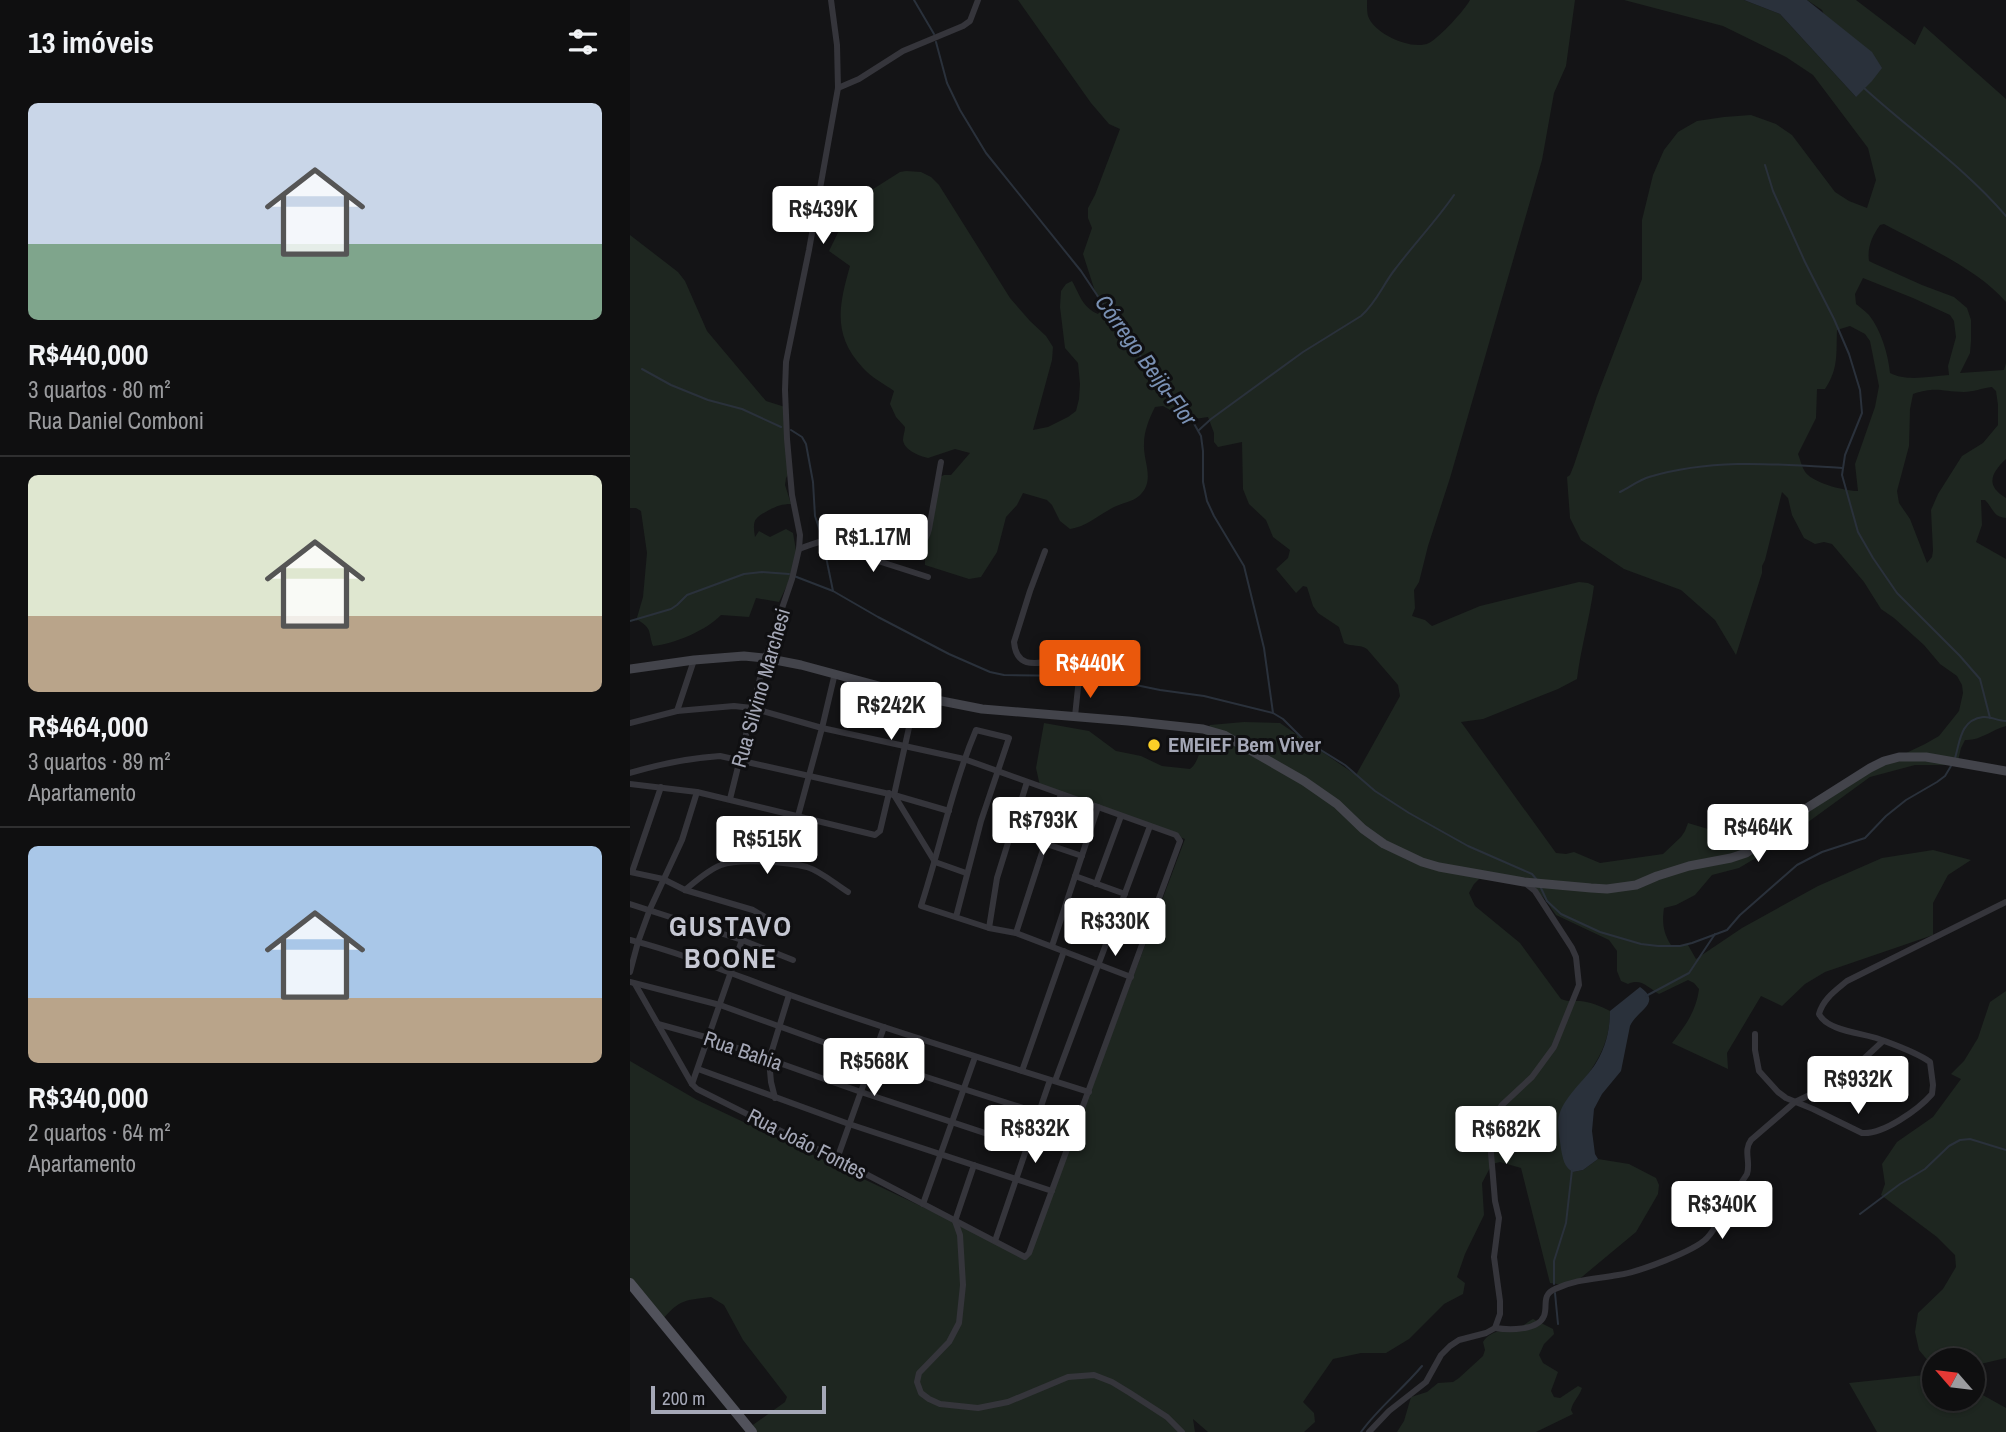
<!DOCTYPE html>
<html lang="pt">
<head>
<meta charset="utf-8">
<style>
  body { margin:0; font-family:"Archivo Narrow",sans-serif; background:#1d1d1e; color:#f1f3f6; height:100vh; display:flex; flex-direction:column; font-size:26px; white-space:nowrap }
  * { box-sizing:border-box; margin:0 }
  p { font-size:23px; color:#9b9c9f }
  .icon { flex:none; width:38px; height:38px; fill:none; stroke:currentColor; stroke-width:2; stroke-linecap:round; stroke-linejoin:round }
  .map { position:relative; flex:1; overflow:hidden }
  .sheet { display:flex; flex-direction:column; background:#0f0f10; width:630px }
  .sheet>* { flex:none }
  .needle { width:46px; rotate:298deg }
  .controls { position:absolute; left:1292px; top:1348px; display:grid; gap:14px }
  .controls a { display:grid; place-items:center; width:63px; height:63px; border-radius:50%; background:#0f0f10; box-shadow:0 2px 5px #0004,0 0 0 2px #2f2f30; font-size:35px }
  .scale { position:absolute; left:21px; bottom:18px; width:175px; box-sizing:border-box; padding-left:7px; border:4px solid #a5a8b7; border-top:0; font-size:19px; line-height:24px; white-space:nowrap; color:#a5a8b7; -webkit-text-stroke:5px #0f0f11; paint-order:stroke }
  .price { position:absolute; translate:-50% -60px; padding:0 16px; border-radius:7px; background:#fff; color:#222; font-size:23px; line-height:46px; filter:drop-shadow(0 2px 4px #0008) }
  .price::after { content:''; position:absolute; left:50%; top:42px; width:21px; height:16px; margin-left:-10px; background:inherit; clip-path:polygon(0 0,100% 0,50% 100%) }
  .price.on { background:#ea580c; color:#fff }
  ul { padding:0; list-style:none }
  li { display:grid; align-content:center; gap:14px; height:371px; padding:0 28px }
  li+li { border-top:2px solid #2f2f30 }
  li span { display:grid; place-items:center; height:217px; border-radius:10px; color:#555 }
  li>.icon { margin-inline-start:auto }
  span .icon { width:126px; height:126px; fill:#fffc; stroke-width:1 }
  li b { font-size:30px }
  h2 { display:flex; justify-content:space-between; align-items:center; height:84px; padding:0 28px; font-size:30px }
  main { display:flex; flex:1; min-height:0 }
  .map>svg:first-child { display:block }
  .green { fill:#1e2620; fill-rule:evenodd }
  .water { fill:#2a313b }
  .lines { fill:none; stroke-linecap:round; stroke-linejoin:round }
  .stream { stroke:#2a313b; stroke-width:2 }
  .street { stroke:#35353b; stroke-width:6 }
  .secondary { stroke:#43444b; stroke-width:9 }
  .primary { stroke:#51525b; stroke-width:10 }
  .poi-dot { fill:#fcd027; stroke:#0f0f11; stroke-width:2.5 }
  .labels { text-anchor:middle; stroke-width:6; stroke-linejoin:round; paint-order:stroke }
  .street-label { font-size:21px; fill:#a5a8b7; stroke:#0f0f11 }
  .poi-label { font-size:21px; font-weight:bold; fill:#a5a8b7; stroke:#0f0f11; text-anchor:start }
  .water-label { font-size:23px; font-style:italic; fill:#7a91b4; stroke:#0f0f11 }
  .district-label { font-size:28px; font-weight:bold; letter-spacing:2px; fill:#c6c8d3; stroke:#0f0f11 }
</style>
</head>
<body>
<main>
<section class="sheet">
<h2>13 imóveis<svg class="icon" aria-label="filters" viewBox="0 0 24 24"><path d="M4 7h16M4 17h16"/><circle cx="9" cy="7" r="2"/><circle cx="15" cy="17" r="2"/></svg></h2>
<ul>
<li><span style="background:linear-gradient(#c9d6e8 65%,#7fa58c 0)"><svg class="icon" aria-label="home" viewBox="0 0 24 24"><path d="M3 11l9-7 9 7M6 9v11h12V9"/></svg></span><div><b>R$440,000</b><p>3 quartos · 80 m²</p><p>Rua Daniel Comboni</p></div></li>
<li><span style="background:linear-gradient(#dfe7d0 65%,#b9a48a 0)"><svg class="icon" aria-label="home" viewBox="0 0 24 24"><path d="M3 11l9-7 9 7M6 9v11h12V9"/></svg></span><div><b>R$464,000</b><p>3 quartos · 89 m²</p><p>Apartamento</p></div></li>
<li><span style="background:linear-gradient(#a9c7e8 70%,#b9a48a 0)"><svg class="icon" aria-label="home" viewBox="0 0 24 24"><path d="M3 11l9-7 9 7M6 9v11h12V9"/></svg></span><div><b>R$340,000</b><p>2 quartos · 64 m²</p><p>Apartamento</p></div></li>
</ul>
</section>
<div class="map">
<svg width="1376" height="1432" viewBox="0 0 1376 1432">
  <rect width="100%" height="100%" fill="#141416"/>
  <g class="green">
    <path d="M388,0H737C737,5 737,12 738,16C744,34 782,51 799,43C810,37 834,11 840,0H945L936,66L924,93L912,160L820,478L798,546L789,582L784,590L785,608L782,616L795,620L802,626L850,606L949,582L958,583L964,586C960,617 951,647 947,679L928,689L853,719L831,722L926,853L936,854L944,852L970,863L1033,854L1051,837L1055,831L1058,823L1115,840L1243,763L1253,764L1295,744L1309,736L1329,711L1333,693L1332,685L1327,676L1310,664L1294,645L1264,618L1251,609L1234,582L1202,544L1194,542L1185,544L1174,538L1162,515L1158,498L1152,492L1135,560L1132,566V573L1106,655L1085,620L1051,590L994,569L951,540L940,518L937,477L940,475L944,465L967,396L1012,279V220L1023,175L1034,150L1048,132L1067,121L1094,117L1121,115L1146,124L1162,135L1205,192L1219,201L1237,208L1246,180L1238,148L1183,75L1156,57L1093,26L994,0H1114L1150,14L1226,97L1192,10L1177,0H1226L1285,45L1294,26L1376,99V302C1348,269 1293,245 1254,224L1250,225C1242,236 1237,248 1239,261L1243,263L1292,285L1324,297L1337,308L1341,320V341L1340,353L1330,373L1374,370L1376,363V459C1361,473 1355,486 1376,498V518C1363,517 1363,508 1355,500H1351L1352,525L1346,542L1376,559V726C1361,730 1350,741 1335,740L1331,748L1327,765H1285L1240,777L1141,849L1109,868L1082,875L1065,895L1046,905L1034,908C1032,923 1033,932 1041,945H1058L1066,959L1112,928L1188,886L1252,858L1303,850L1341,860L1318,875L1303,903V935L1195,972L1175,984L1152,1006L1131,996L1097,1053L1098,1069L1042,1043C1055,1026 1066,1012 1069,989L1064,983L1058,980L1029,994C1017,987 1011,978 998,984L991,981L987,971V951L979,940L926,915L914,898L904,888L874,881L849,879L844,884L839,893L845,906L890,943L931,999C938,1002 942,1001 950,1001C960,1002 971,1006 980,1011C981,1049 958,1076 935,1103L943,1172L953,1170L968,1159L999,1164L1026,1178L1029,1185L1028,1194L1006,1232L941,1286L920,1283L891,1168L870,1162L862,1164L852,1183L854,1215L835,1254L827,1277L835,1283L833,1294L814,1304L779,1339L756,1353H731L703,1359L673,1402L684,1413L685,1422L674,1432H578L563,1419L565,1432H125L120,1427L155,1402L157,1397L113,1340L94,1305L81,1297C56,1300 50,1299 33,1319L0,1279V1061L67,1100L398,1257L555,839L410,786L406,768L414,723L459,731L486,751L511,756L532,766L560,769C571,761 571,739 580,725L614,722L650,723L726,775L770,696L768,685L737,649C730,644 722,647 714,643L709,627L688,613L683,606L677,587L673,586L666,593L646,569L658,558L660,550L643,537L636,520L619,504L613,489L612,442L588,447L584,442V433L578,417L558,420L533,406L525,407C519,419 514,431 514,444C513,462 526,481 509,496C502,502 492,503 484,507C470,514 456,527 440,529L430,521L422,505L417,500L393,493L387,505L376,517L367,552L351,577L339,579L295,565V544L310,477L314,475H321L340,453L325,449L298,458C289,456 274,450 273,440C273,436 275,431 275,427L266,417L260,404L264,391C254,384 241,377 233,368C202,335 209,305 220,266L199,251L221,206L228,195L240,191L270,172L276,171L291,172L301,177L309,185L380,298L400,321L416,336L423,347L422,360L403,430L418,427L438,417L446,411L449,399L450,384L448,363L435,348L430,307L431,291L436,284L442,281C450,295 452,307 468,314L471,310L453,254L462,228L458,218V208L465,195L490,129L479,124L461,103ZM1233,278L1283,298L1320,315L1324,321L1326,337L1318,366L1319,375C1300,376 1277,382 1260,373C1258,354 1251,330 1239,315C1235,311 1230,307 1226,304L1225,294ZM1220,326L1235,334L1240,341L1249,386L1245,407L1225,464L1228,491C1215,491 1188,484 1178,475C1172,470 1171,461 1168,454L1186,418L1187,389H1195C1209,368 1206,353 1207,330ZM1362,387L1366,391L1368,405V425L1353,443L1332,456L1308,494L1301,510L1303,551L1302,557L1297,563L1280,519L1269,503L1267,491L1279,446L1280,409L1283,394C1307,386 1311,392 1334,392C1343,392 1352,388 1362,387Z"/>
    <path d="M0,235L48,272L55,281L77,331L136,401L155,407L162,468L156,478L155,485L161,504C152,504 147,506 139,510C125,518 122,519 125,537L129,531L140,537L156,529L163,533L167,556L161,577L149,602L126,598L119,617L91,615C77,630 44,644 23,646C18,633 23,629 8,620L6,621L13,597L17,553L11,511L6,508H0Z"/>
    <polygon points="1376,991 1376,1358 1342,1366 1342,1360 1304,1360 1304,1368 1289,1350 1285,1332 1288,1313 1313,1289 1326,1267 1325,1255 1307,1237 1251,1195 1255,1184 1252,1164 1267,1142 1303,1117 1331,1079 1321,1074 1334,1061 1348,1038 1360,1002"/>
    <path d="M903,1319L923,1329L924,1334L914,1344L909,1355L913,1363L928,1372L921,1391L924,1397L930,1398L948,1386L952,1388C949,1397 943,1401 941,1410L943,1414L906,1432H767L774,1421L781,1397L797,1392L808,1383L823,1382L829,1378L853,1356L855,1350L853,1342C862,1328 877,1332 892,1326C896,1324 899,1321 903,1319Z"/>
    <polygon points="1304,1374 1304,1398 1342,1398 1342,1389 1376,1408 1376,1432 1247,1432 1219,1383"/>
  </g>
  <g class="water">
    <polygon points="1114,0 1177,0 1242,52 1252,68 1242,81 1226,97 1150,14"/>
    <path d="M1010,987C1033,1003 1007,1010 1000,1026L991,1071L972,1094L964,1109L962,1131L965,1154L968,1159L953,1170L943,1172C934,1167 933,1159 931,1149C930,1141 928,1131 928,1122C929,1100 955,1081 966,1063C976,1047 980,1029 980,1011Z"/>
  </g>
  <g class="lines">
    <g class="stream">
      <polyline points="284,0 304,34"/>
      <polyline points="306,42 317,83 330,110 356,153 451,271 497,340 558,413 571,436 573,451 573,482 577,501 584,516 614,566 634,648 643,713"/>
      <path d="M1234,88C1281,131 1334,167 1376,216"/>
      <polyline points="1135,165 1143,191 1175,262 1204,319 1219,354 1230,390 1232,413 1215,455 1212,475 1228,532 1243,558 1267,593 1330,656 1350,679 1360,718"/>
      <polyline points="12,369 41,385 78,400 112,409 151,427"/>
      <polyline points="161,430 172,437 176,444 183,482 185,516 192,537"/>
      <path d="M569,430L581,419L673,352L731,316C747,302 753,284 766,268C785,243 806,221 824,195"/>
      <path d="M990,492C1000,487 1009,480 1019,477C1082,458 1147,464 1212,468"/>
      <polyline points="194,547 203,591"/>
      <polyline points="164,576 203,591 248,617 319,654 360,672 374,675 447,676"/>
      <polyline points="0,621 41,609 47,605 57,595 114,574 132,572 159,574"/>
      <polyline points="453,676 467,677 530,690 574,696 643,713 653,719 673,739 715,765 745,791 779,813 838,846 902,874 907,880"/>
      <path d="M1325,758C1330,742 1330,720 1353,717C1360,716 1368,721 1376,721"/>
      <polyline points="911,888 917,901 931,914 970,932 1011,944 1028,946 1050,946 1062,943 1097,930 1110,915 1167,865 1192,852 1235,838 1256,816 1276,800 1307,782 1315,776 1321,766"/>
      <polyline points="1016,996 1059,973 1085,934"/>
      <polyline points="1230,1214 1270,1184 1295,1169 1319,1146 1330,1140 1340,1139 1376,1150"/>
      <polyline points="924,1284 924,1261 936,1223 942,1170"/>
      <polyline points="925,1293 928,1324"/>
      <path d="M731,1432C749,1407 772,1390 792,1366"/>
    </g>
    <g class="street">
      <polyline points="208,88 229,79 273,51 333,26 340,21 348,0"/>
      <polyline points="197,542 248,561 298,577"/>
      <path d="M169,549C182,544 199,538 212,538C240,539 289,570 299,529L311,462"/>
      <path d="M415,551L400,591L384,642C387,679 424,655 443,661C448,662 448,665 450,669L445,716"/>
      <polyline points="47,711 64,660"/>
      <polyline points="0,723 47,711 104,706 122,708 192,728 334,759 546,835 550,841 399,1253 395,1257 207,1159 67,1089 62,1084 5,984"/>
      <path d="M0,773C30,764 59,758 90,756L264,795L319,811"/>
      <polyline points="0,784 67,792 245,835 250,831 259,793"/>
      <polyline points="264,795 305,862 336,873"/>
      <polyline points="264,795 286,696"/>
      <polyline points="100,799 135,658 162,579 169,549 170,535 162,495 157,439 155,390 156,362 179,250 208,88 207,45 201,0"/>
      <polyline points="168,816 192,728 205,673"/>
      <polyline points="381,832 452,856"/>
      <polyline points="0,872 33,879 55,890 123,910 149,925"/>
      <polyline points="2,872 31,787"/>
      <polyline points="445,876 495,894"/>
      <polyline points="466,884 491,816"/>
      <path d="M55,890C66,881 78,870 91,865C108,858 158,862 177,867C192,872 205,884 218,892"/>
      <polyline points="0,904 112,940 163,960"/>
      <polyline points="435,907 482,926"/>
      <path d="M326,917L351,821L379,738L346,730C322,787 310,848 291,906L359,928L386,933L501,977"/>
      <polyline points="359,928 367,878 397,782"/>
      <polyline points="386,933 431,794"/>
      <path d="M0,940C55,954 107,976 160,995C259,1031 359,1060 459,1092"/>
      <polyline points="422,946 468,807"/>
      <polyline points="0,972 8,942 20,909 52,840 67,792"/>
      <polyline points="0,982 90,1005 243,1060 409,1113"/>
      <polyline points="28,1024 79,1038 231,1092 397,1147"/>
      <path d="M1125,1034V1050L1129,1071L1148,1092L1156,1098L1183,1109L1232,1133C1253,1135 1289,1109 1302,1094L1303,1085L1300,1062C1286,1052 1265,1045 1249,1039C1233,1033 1197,1031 1189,1014C1193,999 1205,991 1217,981L1376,902"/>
      <polyline points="68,1069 219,1124 422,1191"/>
      <polyline points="392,1071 434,951"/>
      <polyline points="425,1081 520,826"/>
      <polyline points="62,1084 112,940"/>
      <polyline points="145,1098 141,1082 139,1060 159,995"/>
      <polyline points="207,1159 254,1027"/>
      <polyline points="344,1165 325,1221 330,1235 333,1285 329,1323 319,1342 289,1373 287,1382 291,1393 299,1399 310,1404 348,1408 378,1402 438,1377 464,1375 482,1382 500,1393 537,1417 552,1432"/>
      <polyline points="293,1204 345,1057"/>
      <polyline points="365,1241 420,1080"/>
      <path d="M865,1328C878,1330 908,1331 914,1316C918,1306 911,1295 925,1289C946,1279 966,1279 988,1275C1006,1273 1065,1251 1077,1238C1086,1229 1090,1217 1097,1206C1103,1195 1110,1185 1117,1174C1121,1162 1113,1151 1121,1140L1165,1102L1198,1086L1226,1066L1253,1041"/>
      <polyline points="739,1432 759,1411 796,1382 811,1355 820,1346 829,1340 856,1333 865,1328 870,1314 870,1301 864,1257 869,1218 865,1201 859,1129 865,1115 872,1105 902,1077 924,1047 949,985 946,957 942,948 905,891 894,882"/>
    </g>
    <polyline class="secondary" points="0,669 64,660 114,656 135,658 171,665 286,696 352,709 498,721 573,729 594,735 674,781 707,804 733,829 754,844 792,862 809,867 894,882 961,888 977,889 1006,885 1027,876 1059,866 1101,858 1116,853 1142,835 1161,818 1240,768 1254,761 1269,757 1296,757 1376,771"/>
    <polyline class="primary" points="0,1283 122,1432"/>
  </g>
  <circle class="poi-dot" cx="524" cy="745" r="7"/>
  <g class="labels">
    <g class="street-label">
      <text transform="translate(131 688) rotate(-74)" y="7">Rua Silvino Marchesi</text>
      <text transform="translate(113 1051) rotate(19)" y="7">Rua Bahia</text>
      <text transform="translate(177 1144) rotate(27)" y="7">Rua João Fontes</text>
    </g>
    <g class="poi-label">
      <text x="538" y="752">EMEIEF Bem Viver</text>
    </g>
    <g class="water-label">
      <text transform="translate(516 360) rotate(54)" y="8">Córrego Beija-Flor</text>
    </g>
    <g class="district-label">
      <text x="101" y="936">GUSTAVO<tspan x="101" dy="32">BOONE</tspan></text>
    </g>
  </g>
</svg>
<div class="controls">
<a><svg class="needle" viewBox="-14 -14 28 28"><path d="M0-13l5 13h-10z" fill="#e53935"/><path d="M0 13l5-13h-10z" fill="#9b9c9f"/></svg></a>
</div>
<div class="scale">200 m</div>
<b class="price" style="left:193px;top:246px">R$439K</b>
<b class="price" style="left:243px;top:574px">R$1.17M</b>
<b class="price on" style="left:460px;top:700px">R$440K</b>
<b class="price" style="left:261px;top:742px">R$242K</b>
<b class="price" style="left:413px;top:857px">R$793K</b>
<b class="price" style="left:1128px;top:864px">R$464K</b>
<b class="price" style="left:137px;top:876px">R$515K</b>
<b class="price" style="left:485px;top:958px">R$330K</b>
<b class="price" style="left:244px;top:1098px">R$568K</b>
<b class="price" style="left:1228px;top:1116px">R$932K</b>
<b class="price" style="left:405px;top:1165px">R$832K</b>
<b class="price" style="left:876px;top:1166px">R$682K</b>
<b class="price" style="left:1092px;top:1241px">R$340K</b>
</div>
</main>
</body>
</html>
